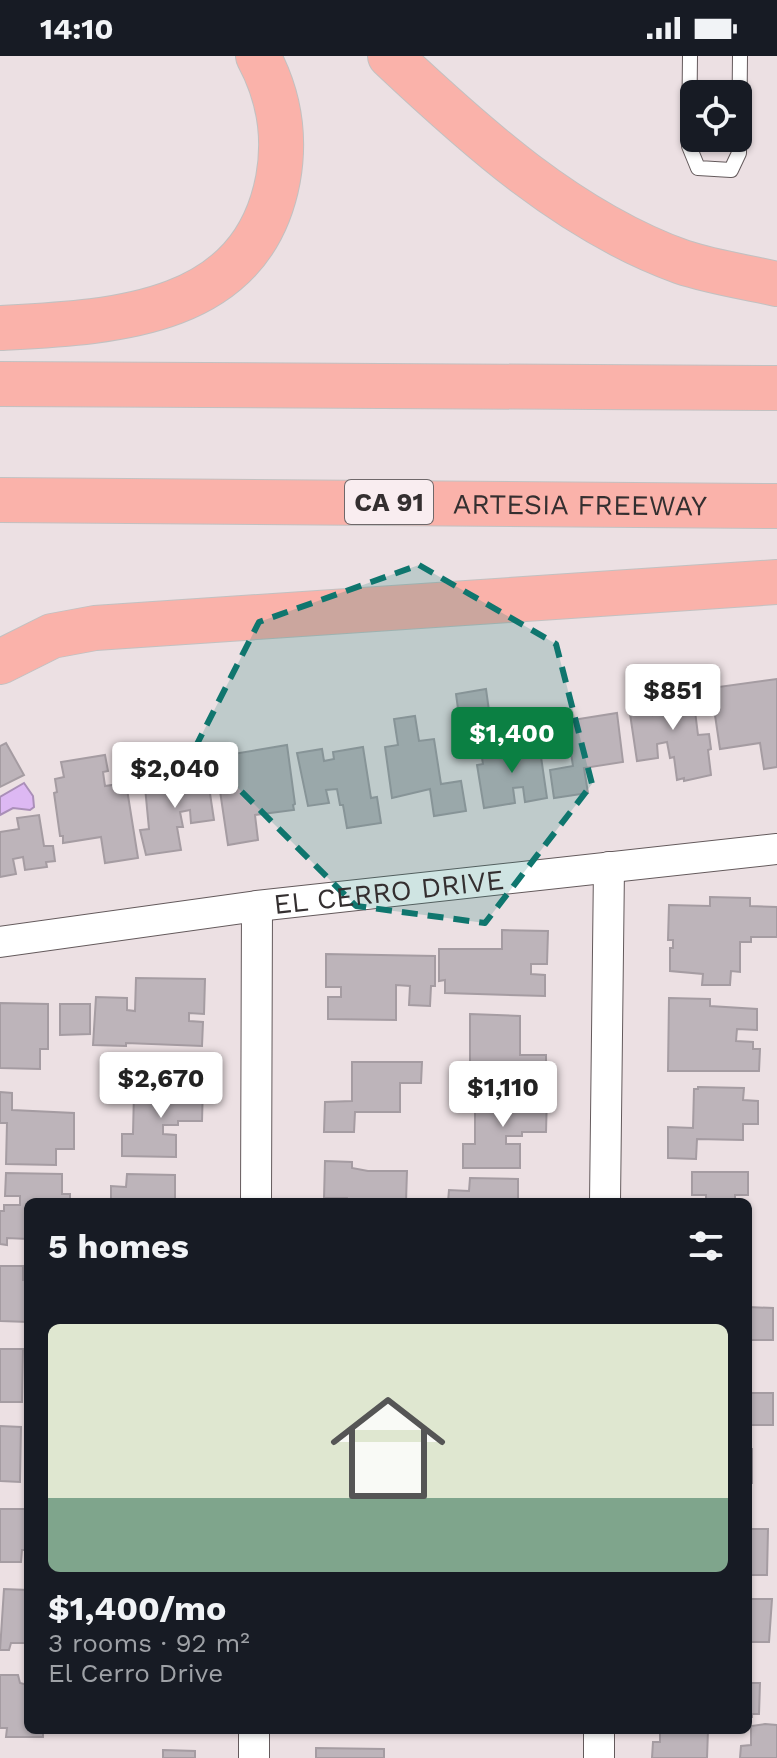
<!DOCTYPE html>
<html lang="en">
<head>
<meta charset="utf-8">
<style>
  body { margin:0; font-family:"Work Sans",sans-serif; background:#20242c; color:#f1f3f6; height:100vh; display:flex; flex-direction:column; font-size:30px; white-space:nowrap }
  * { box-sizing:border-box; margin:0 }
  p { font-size:26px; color:#9ea1a6 }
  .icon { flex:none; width:44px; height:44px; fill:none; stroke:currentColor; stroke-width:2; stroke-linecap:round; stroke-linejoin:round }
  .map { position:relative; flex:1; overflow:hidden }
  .sheet { position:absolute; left:24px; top:1142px; width:728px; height:536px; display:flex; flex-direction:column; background:#171b24; border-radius:12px; box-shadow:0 2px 6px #0004 }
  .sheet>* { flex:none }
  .controls { position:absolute; left:680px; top:24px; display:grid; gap:16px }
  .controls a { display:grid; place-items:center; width:72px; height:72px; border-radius:12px; background:#171b24; box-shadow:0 2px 6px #0004; font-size:40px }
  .price { position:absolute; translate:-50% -68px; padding:0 18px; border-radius:8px; background:#fff; color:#222; font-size:26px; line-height:52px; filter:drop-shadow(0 2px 4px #0008) }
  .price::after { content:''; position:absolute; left:50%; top:48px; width:24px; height:18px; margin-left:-12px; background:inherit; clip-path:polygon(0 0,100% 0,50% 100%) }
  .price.selected { background:#0b8043; color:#fff }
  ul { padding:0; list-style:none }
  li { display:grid; align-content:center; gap:16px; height:424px; padding:0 24px }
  li span { display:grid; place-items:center; height:248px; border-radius:12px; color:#555 }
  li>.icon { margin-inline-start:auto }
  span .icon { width:144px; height:144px; fill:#fffc; stroke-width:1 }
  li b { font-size:34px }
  h2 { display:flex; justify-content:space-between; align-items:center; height:96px; padding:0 24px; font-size:34px }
  .status { display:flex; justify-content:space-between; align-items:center; height:56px; padding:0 40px; background:#171b24; direction:ltr }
  .status svg { height:22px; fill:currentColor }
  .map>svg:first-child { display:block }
  .water { fill:#ddb8f3; stroke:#aa8fb8; stroke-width:2 }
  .building { fill:#bdb4ba; stroke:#a59ca2; stroke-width:2 }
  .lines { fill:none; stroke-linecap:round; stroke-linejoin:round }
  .lane-casing { stroke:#645a5c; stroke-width:16 }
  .street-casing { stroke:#645a5c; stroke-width:32 }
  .highway-casing { stroke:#c2c1c1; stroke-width:46 }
  .lane { stroke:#fff; stroke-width:14 }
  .street { stroke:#fff; stroke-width:30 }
  .highway { stroke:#fab2aa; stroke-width:44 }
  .marked { fill:#0f766e; fill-opacity:0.2; stroke:#0f766e; stroke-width:6; stroke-dasharray:16 10; stroke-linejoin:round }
  .labels { text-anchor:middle; stroke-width:6; stroke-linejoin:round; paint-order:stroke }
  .shield { fill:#f9edf0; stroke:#6f686a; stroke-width:2 }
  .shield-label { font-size:26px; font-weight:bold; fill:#342f30 }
  .street-label { font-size:28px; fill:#342f30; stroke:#f9edf0 }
</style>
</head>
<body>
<div class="status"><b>14:10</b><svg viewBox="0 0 49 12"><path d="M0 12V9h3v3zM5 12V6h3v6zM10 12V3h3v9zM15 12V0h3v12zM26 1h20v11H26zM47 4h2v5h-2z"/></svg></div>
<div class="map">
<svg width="777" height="1702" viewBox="0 0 777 1702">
  <rect width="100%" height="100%" fill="#ece0e3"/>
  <polygon class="water" points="24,727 33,740 34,751 30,754 13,752 0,759 0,741"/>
  <g class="building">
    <polygon points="691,623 698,679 709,678 711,693 708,694 711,719 684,725 684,722 677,724 674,701 670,702 667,686 657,688 658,702 637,705 629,651 651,647 653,659 664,657 660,628"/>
    <polygon points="777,623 777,711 764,713 760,687 720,693 711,632"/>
    <polygon points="486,633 490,662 483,663 487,687 471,690 467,666 460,667 456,638"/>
    <polygon points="617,657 623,706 584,712 588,737 554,742 550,714 573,710 566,665"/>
    <polygon points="415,660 419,685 434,683 441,728 461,725 466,755 434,760 430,733 392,742 385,691 398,689 394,663"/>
    <polygon points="564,669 566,680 554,681 552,670"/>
    <polygon points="6,687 24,719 0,731 0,690"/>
    <polygon points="539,687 547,742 525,746 523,731 513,732 515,747 484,752 477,709 483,708 481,696"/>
    <polygon points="287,689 295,748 293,749 294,754 255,759 258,784 228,789 215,701"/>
    <polygon points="363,691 371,742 377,741 381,767 347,772 343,749 340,749 337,733 326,734 329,747 308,750 297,697 322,693 324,705 334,703 333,696"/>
    <polygon points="105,699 108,715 103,716 105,730 126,727 138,802 105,807 101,781 63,787 63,780 60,780 54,737 57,736 55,723 64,721 61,706"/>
    <polygon points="206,711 214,764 191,767 190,754 180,756 183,771 177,771 181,794 146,799 140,774 149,773 145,731 185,725 184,715"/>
    <polygon points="39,759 44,790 53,790 55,805 46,806 47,811 25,814 23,801 13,803 16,818 0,821 0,776 19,773 17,762"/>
    <polygon points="710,841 750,842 750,850 777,851 777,881 751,881 751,886 740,886 740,916 731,915 730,929 702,929 703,918 670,915 670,892 673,892 673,884 668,884 669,849 710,850"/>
    <polygon points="502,874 548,875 547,908 531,908 531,918 545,919 545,940 445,937 445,924 439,925 439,893 502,893"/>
    <polygon points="326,898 435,900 435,930 431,930 430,950 409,949 410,930 396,929 396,964 328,963 328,941 341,941 341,931 326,931"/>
    <polygon points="136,922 205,923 204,958 189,957 189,965 203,966 202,990 126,987 126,990 93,989 96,941 127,942 127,954 135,955"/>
    <polygon points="669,942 710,943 710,950 757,953 757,974 737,973 736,985 753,986 753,993 760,993 759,1015 668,1015"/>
    <polygon points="0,947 48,948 48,993 40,993 40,1013 0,1012"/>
    <polygon points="60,948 90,948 90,978 60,979"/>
    <polygon points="470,958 520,960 520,999 546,999 546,1031 515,1030 515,1011 470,1011"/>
    <polygon points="352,1006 422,1006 421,1027 400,1027 400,1056 355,1056 354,1076 324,1076 325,1046 352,1045"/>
    <polygon points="175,1028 203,1029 202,1065 178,1065 178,1069 163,1069 163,1078 176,1079 176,1101 122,1100 122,1078 133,1078 134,1036 175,1035"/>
    <polygon points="698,1031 744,1032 743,1044 758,1045 758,1068 743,1068 743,1084 697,1083 696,1103 668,1102 668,1071 693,1072 694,1033 698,1033"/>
    <polygon points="0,1036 12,1037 12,1054 74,1057 74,1093 56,1093 56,1109 6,1108 7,1067 0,1067"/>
    <polygon points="478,1039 547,1039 546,1076 522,1076 522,1080 506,1080 506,1088 520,1088 520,1112 463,1112 463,1088 475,1088 475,1046 478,1046"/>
    <polygon points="325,1105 352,1106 352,1112 368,1115 407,1115 406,1146 348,1146 347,1142 324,1142"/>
    <polygon points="692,1116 748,1116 748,1139 735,1139 735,1146 706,1146 706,1139 692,1139"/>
    <polygon points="6,1117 62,1118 62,1138 70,1138 70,1146 28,1146 28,1183 7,1182 7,1189 0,1188 0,1155 4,1155 4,1149 20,1149 20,1140 5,1140"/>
    <polygon points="127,1118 175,1119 175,1146 111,1146 111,1130 126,1131"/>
    <polygon points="470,1122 518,1123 518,1146 448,1146 449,1134 469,1135"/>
    <polygon points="0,1210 23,1210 23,1224 28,1224 28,1266 0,1265"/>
    <polygon points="748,1251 773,1252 773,1284 748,1284"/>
    <polygon points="0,1293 23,1293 22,1346 0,1346"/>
    <rect x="748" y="1337" width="25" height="32"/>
    <polygon points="0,1370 21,1371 20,1426 0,1425"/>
    <rect x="748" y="1393" width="4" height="34"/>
    <polygon points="0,1453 28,1453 28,1494 22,1494 21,1506 0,1506"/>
    <polygon points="748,1471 751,1473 768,1473 767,1519 749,1519 749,1525"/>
    <polygon points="4,1533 28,1534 28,1587 11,1587 9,1594 0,1594"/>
    <polygon points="748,1543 772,1543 769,1586 748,1586"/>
    <polygon points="0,1619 18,1619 20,1627 28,1629 28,1674 43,1674 43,1681 6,1681 7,1672 0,1672"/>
    <polygon points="748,1627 760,1627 759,1658 752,1658 752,1661 748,1661"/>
    <polygon points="765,1668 777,1669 777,1702 740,1702 741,1690 751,1689 751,1670"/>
    <polygon points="660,1674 708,1674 707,1702 652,1702 653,1686 660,1686"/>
    <polygon points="316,1692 384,1693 384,1702 316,1702"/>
    <polygon points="163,1694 195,1695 195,1702 163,1702"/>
  </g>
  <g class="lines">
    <g class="lane-casing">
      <polyline id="lane" points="690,0 689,90 698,112 731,114 739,97 740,0"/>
    </g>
    <g class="street-casing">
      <g id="street">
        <path id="s1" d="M0,886L257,850L777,793"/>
        <polyline points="256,1146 257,850"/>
        <polyline points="605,1146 609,811"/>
        <polyline points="254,1702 254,1674"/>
        <polyline points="599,1702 599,1674"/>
      </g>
    </g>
    <g class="highway-casing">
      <g id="highway">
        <path d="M390,0C475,80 570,166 682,206C712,216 746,221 777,228"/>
        <path d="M0,272C114,266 252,261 278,123C286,79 279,39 258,0"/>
        <polyline points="0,328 777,332"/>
        <path id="s2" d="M0,444L777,450"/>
        <polyline points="0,606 52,580 95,572 777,526"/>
      </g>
    </g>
    <use href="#lane" class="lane"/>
    <use href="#street" class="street"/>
    <use href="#highway" class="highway"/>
  </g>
  <path class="marked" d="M419,509L556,588L592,728L485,867L356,850L196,690L259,566Z"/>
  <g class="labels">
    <rect class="shield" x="345" y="424" width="88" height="44" rx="6"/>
    <g class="shield-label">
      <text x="389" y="455">CA 91</text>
    </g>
    <g class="street-label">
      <text dy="10" stroke="none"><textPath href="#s2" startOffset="580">ARTESIA FREEWAY</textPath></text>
      <text dy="10" stroke="none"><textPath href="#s1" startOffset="392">EL CERRO DRIVE</textPath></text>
    </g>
  </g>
</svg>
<div class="controls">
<a><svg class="icon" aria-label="locate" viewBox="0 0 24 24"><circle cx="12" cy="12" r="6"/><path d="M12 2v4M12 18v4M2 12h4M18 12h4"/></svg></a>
</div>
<b class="price" style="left:673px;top:676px">$851</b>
<b class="price selected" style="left:512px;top:719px">$1,400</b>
<b class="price" style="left:175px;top:754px">$2,040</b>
<b class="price" style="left:161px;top:1064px">$2,670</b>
<b class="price" style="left:503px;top:1073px">$1,110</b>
<section class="sheet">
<h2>5 homes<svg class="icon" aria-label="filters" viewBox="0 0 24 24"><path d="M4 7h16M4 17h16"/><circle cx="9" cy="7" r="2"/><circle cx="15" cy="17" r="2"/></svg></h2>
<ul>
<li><span style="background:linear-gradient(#dfe7d0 70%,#7fa58c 0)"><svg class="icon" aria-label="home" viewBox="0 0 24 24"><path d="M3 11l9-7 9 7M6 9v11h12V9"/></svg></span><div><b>$1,400/mo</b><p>3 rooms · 92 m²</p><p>El Cerro Drive</p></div></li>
</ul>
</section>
</div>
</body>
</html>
